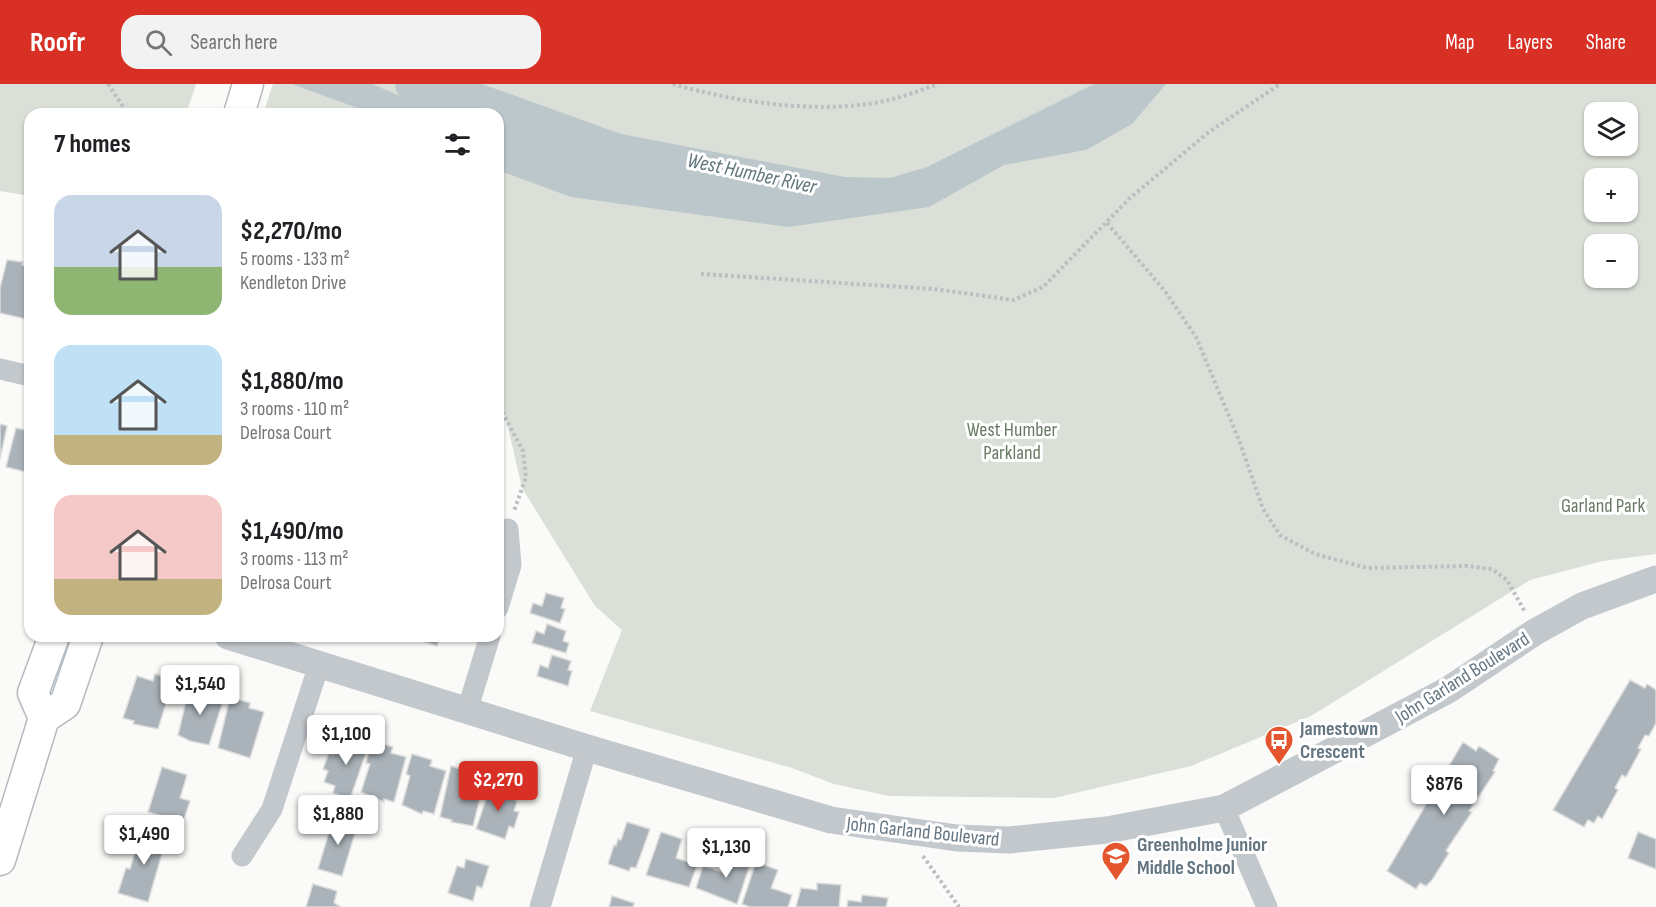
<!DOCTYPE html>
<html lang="en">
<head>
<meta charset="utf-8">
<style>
  body { margin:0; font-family:"Sofia Sans Condensed",sans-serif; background:#f2f2f2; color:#202124; height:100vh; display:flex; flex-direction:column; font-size:22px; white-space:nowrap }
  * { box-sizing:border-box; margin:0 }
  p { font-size:20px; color:#757577 }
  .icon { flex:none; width:33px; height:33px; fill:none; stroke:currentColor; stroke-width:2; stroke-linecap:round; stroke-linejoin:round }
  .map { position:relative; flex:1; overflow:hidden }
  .sheet { position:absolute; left:24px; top:24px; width:480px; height:534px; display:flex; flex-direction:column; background:#fff; border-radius:18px; box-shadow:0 2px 4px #0004 }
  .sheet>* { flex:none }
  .fabs { position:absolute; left:1584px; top:18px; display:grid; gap:12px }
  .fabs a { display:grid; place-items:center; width:54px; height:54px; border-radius:12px; background:#fff; box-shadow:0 2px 4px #0004; font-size:30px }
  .price { position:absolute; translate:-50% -51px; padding:0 14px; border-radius:6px; background:#fff; color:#222; font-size:20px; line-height:39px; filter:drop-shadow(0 2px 3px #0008) }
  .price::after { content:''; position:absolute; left:50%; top:36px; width:18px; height:14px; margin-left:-9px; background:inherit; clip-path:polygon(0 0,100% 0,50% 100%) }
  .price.current { background:#d93025; color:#fff }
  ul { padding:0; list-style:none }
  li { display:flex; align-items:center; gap:18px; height:150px; padding:0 30px }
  li span { display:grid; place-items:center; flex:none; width:168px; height:120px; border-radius:18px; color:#555 }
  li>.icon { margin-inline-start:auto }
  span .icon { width:72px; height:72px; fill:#fffc; stroke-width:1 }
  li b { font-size:26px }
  h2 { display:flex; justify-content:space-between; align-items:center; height:72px; padding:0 30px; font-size:26px }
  header { display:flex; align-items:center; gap:36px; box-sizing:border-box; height:84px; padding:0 30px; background:#d93025; color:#fff }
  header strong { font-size:28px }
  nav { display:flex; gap:33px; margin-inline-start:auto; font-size:21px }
  .search { width:420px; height:54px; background:#f2f2f2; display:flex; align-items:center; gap:15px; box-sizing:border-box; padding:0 21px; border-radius:18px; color:#757577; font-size:22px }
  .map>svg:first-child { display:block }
  .green { fill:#dadfd7; fill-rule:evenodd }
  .water { fill:#bbc7cb }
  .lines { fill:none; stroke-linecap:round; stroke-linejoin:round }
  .river { stroke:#bbc7cb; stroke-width:36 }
  .building { fill:#aab3b9; stroke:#dcdcda; stroke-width:1.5 }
  .secondary-casing { stroke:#b3babf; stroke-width:33 }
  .path { stroke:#bbbfc2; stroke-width:4; stroke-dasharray:3 3; stroke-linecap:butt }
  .minor { stroke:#c3c8cc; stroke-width:21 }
  .tertiary { stroke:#c3c8cc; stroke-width:27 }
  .secondary { stroke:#fff; stroke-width:30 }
  .labels { text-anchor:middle; stroke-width:6; stroke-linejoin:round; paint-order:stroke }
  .park-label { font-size:20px; fill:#687a64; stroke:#fff }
  .street-label { font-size:20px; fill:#657683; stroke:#fff }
  .poi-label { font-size:20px; font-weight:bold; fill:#657683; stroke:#fff; text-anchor:start }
  .water-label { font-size:21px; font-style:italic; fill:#60757c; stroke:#fff }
</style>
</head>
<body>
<header>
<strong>Roofr</strong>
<div class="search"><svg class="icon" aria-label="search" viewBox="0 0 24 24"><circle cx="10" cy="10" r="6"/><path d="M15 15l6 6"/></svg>Search here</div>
<nav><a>Map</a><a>Layers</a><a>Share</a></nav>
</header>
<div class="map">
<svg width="1656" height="823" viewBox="0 0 1656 823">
  <rect width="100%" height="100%" fill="#fafaf8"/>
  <g class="green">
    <polygon points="0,0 196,0 186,30 30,30 30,112 0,107"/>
    <path d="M273,0H1656V470L1603,477L1530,496L1311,632L1191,682L1054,714L889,712L834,700L792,684L590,627L622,546L595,522L522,404L498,300V30H263ZM1594,28H1628V62H1594ZM1594,94H1628V128H1594ZM1594,160H1628V194H1594Z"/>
  </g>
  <polygon class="water" points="292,0 372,0 421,21 464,23 480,10 475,0 482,0 621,50 845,93 890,94 927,83 1094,0 1166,0 1132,40 1086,66 1004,81 929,123 788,143 571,113 498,86 498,30 374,30"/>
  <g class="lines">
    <polyline class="river" points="413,0 515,32"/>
  </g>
  <g class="building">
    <polygon points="7,176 23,178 22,181 30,183 30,236 0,229 0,204"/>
    <polygon points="0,340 7,342 0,375"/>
    <polygon points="16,344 30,347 30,389 6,383"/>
    <polygon points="546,509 564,514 561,524 565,525 560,539 530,529 533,519 542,522"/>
    <polygon points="547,540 566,547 563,557 569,559 566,569 532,559 536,547 544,550"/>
    <polygon points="407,552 440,552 437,562"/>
    <polygon points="552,571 571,577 568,586 572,587 568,602 537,592 540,581 548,584"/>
    <polygon points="155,590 183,599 176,619 167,616 158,645 133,640 134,637 123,634 137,592 153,597"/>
    <polygon points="1630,596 1645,604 1647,600 1656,606 1656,639 1649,652 1645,651 1638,664 1641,665 1626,693 1622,691 1618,698 1615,704 1618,706 1602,735 1598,732 1594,739 1588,736 1584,743 1553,726"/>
    <polygon points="190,601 210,607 208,612 223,617 209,661 190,657 178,651"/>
    <polygon points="230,613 250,619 249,624 264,628 250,674 218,664"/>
    <polygon points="354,651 370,657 350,715 333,709 335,702 324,698 328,687 323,685 329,669 333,670 337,659 350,663"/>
    <polygon points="372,657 393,663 391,669 406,673 394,718 384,715 384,718 361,708 370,680 366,679"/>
    <polygon points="1463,658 1476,667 1479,662 1499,675 1493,687 1495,688 1469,727 1472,728 1449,762 1446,767 1449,769 1432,796 1426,802 1420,799 1416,805 1387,787"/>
    <polygon points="412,670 432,676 430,682 446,687 434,730 423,727 422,730 402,721 410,692 406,690"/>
    <polygon points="451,682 470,688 468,693 484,698 473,742 451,738 452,736 440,733"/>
    <polygon points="162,683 187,691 180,714 190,717 183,738 148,728"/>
    <polygon points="493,695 507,699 503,712 517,717 514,727 519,728 514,744 509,742 505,755 476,745"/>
    <polygon points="334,732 358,739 342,792 318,785"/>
    <polygon points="627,738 650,745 636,784 631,783 629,787 608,780 614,761 616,762 618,755 621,756"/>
    <polygon points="142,745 167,752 148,818 118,809 126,784 130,785"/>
    <polygon points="661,748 682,755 676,774 697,781 689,803 646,791"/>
    <polygon points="1638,748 1656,755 1656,785 1628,774"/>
    <polygon points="736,769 751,777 737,820 696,804 703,782 723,788 729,770 735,772"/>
    <polygon points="466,775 489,782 482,804 477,802 473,817 448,809 457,782 464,784"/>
    <polygon points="756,778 778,786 771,804 792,811 788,823 750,823 742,820"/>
    <polygon points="817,799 841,801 839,823 796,823 801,804 817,806"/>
    <polygon points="313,800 337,807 334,819 341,823 306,823"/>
    <polygon points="862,811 888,814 886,823 847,823 848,816 861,818"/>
    <polygon points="612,812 634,819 633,823 609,823"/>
  </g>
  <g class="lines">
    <g class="secondary-casing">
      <g id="secondary">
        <polyline points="239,30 248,0"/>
        <polyline points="44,634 65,620 88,552"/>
        <polyline points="0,776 44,634 33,609 54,552"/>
      </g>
    </g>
    <g class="path">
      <polyline points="108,0 128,30"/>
      <path d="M673,0C738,19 827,32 893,15C908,11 923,5 938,0"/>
      <polyline points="1107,139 1164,206 1196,253 1239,356 1263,425 1280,451 1315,470 1367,484 1467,482 1492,485 1507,496 1525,528"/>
      <polyline points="701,190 934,205 1013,216 1043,203 1130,114 1209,48 1280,0"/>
      <polyline points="498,275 502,301 500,324 523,367 526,393 514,427"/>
      <polyline points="923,772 959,823"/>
    </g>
    <g class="minor">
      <polyline points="0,285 30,292"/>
      <polyline points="498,524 511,481 508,445"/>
      <polyline points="467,627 490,552"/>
      <polyline points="1224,724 1267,823"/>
      <polyline points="242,772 272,725 319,581"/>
      <polyline points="540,823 587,664"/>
    </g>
    <polyline class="tertiary" points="228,552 587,664 831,736 957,754 1009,756 1107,746 1224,724 1448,606 1535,548 1582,522 1656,495"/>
    <use href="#secondary" class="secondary"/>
  </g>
  <defs>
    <g id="bus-pin" transform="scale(1.5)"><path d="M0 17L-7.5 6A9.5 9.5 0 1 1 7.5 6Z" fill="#e4572e" stroke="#fff"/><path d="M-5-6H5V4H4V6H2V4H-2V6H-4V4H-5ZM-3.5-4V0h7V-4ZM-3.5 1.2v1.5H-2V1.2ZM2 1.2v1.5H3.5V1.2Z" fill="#fff"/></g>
    <g id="school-pin" transform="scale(1.5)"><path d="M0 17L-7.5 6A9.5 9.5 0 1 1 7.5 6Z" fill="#e4572e" stroke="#fff"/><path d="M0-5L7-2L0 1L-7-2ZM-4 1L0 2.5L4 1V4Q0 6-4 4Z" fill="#fff"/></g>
  </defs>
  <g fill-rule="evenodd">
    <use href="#bus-pin" x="1279" y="656"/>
    <use href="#school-pin" x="1116" y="772"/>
  </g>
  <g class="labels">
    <g class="park-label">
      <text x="1012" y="352">West Humber<tspan x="1012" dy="23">Parkland</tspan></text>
      <text x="1603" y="428">Garland Park</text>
    </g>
    <g class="street-label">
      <text transform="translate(1462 593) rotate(-32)" y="7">John Garland Boulevard</text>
      <text transform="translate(923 747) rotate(6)" y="7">John Garland Boulevard</text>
    </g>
    <g class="poi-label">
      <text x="1300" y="651">Jamestown<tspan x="1300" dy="23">Crescent</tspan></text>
      <text x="1137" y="767">Greenholme Junior<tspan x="1137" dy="23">Middle School</tspan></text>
    </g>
    <g class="water-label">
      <text transform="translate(752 89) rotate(12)" y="7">West Humber River</text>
    </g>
  </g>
</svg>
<div class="fabs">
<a><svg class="icon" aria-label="layers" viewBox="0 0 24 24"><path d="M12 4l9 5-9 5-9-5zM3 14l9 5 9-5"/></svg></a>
<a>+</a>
<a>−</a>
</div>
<b class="price" style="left:200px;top:632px">$1,540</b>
<b class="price" style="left:346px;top:682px">$1,100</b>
<b class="price current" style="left:498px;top:728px">$2,270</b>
<b class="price" style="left:1444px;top:732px">$876</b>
<b class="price" style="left:338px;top:762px">$1,880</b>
<b class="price" style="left:144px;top:782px">$1,490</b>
<b class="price" style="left:726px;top:795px">$1,130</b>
<section class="sheet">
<h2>7 homes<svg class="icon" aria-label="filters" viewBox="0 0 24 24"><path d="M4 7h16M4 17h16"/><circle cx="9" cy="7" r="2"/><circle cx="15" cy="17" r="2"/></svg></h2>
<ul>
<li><span style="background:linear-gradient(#c9d6e8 60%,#8fb573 0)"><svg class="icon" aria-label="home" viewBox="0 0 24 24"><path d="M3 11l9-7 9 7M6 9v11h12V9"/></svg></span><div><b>$2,270/mo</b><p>5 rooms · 133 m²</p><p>Kendleton Drive</p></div></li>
<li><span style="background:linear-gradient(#bfe0f5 75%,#c2b280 0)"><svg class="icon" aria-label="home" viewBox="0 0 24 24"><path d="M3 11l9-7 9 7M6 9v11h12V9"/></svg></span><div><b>$1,880/mo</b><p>3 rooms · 110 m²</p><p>Delrosa Court</p></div></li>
<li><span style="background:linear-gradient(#f6c9c9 70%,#c2b280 0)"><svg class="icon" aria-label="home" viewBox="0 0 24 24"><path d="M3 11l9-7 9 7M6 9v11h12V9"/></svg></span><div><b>$1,490/mo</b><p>3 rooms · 113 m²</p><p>Delrosa Court</p></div></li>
</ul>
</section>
</div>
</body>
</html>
